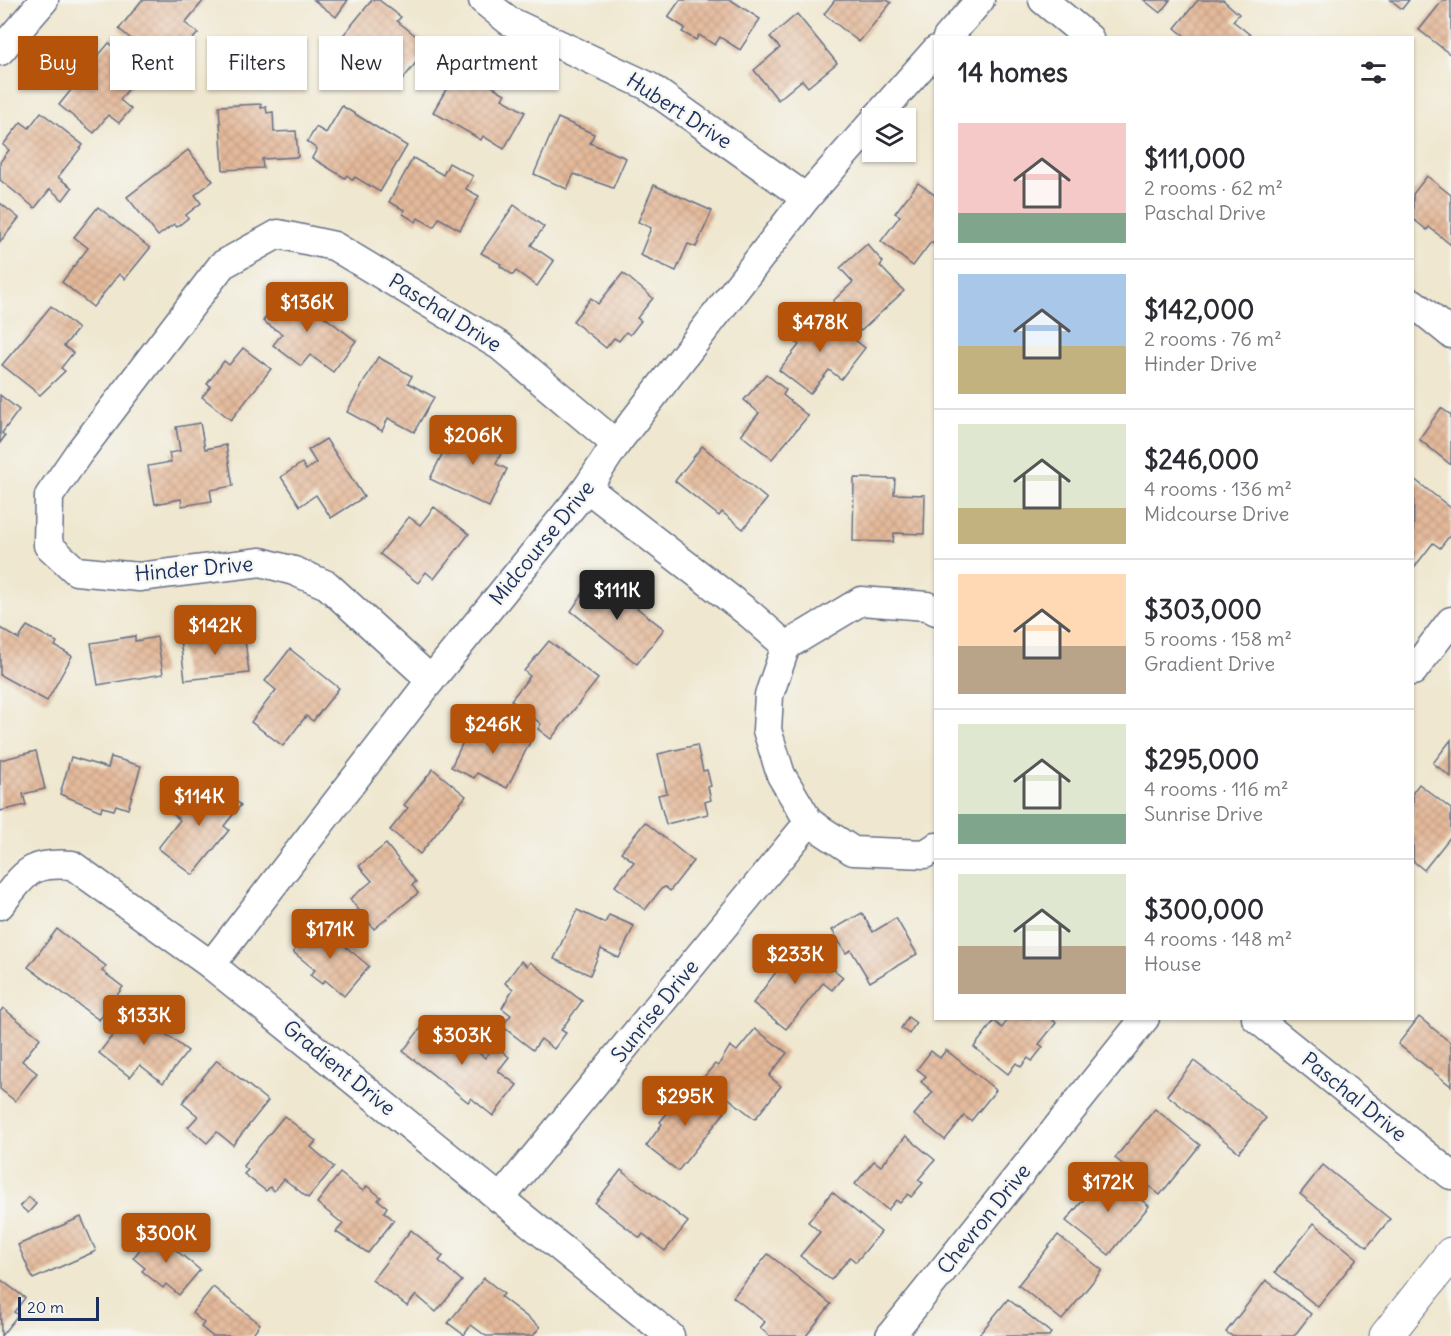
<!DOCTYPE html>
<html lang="en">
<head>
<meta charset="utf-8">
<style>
  body { margin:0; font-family:Delius,sans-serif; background:#f2f2f3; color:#2b2b33; height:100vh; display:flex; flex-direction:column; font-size:22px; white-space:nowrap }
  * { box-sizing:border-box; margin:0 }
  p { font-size:20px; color:#7c7c81 }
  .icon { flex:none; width:33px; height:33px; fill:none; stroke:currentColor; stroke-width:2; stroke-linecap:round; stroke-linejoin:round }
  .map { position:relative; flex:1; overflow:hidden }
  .sheet { position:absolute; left:934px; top:36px; width:480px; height:984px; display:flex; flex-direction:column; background:#fff; border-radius:0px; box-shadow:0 2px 4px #0004 }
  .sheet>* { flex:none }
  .guide { position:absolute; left:18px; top:36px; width:570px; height:54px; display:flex; gap:12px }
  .buttons { position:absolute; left:862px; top:108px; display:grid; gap:12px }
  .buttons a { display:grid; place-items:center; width:54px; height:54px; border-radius:0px; background:#fff; box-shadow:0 2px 4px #0004; font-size:30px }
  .scale { position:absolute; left:18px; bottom:15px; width:81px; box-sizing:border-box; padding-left:6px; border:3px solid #1b2f5e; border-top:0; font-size:16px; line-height:21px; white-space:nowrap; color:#1b2f5e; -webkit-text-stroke:4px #f6f6f2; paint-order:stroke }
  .price { position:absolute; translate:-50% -51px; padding:0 14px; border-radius:6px; background:#b45309; color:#fff; font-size:20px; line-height:39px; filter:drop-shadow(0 2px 3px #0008) }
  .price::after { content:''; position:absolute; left:50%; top:36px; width:18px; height:14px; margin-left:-9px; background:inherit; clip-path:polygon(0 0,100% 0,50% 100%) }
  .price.on { background:#222; color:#fff }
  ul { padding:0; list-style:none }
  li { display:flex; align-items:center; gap:18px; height:150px; padding:0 24px }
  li+li { border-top:2px solid #e1e1e2 }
  li span { display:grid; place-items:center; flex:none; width:168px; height:120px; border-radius:0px; color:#555 }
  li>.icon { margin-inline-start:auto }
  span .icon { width:72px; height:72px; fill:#fffc; stroke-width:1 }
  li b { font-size:26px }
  h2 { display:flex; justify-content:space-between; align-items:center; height:72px; padding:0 24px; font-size:26px }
  .pill { padding:0 21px; border-radius:0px; background:#fff; box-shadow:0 2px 4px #0004; font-size:21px; line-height:54px }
  .pill.on { background:#b45309; color:#fff }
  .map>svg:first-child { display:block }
  .building { fill:url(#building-cross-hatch) }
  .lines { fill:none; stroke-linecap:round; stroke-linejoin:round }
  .street-casing { stroke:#656f86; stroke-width:31 }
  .secondary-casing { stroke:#656f86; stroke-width:35 }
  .street { stroke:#fff; stroke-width:28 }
  .secondary { stroke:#fff; stroke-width:33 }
  .labels { text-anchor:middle; stroke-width:5; stroke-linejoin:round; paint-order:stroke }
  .street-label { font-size:21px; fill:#1b2f5e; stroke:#f6f6f2 }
</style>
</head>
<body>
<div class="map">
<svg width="1451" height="1336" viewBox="0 0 1451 1336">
  <defs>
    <pattern id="building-cross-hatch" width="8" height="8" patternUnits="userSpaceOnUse" patternTransform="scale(1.5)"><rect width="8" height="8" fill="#e4b99a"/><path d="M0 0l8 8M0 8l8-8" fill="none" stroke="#c39f87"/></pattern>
  </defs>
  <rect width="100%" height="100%" fill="#f6f6f2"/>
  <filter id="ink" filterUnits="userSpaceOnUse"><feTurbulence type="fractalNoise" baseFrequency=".0167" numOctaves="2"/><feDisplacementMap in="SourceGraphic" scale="12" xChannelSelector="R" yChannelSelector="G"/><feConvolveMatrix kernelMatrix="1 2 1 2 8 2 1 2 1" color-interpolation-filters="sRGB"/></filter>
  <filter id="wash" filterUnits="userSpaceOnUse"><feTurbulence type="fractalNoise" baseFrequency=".008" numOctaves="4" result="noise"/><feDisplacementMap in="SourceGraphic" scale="24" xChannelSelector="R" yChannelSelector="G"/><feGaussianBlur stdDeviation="1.35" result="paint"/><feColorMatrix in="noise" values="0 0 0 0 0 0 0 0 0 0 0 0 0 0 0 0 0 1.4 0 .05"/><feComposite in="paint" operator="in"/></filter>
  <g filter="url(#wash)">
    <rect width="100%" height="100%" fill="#efe7cf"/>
    <g id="blocks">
      <g class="building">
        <polygon points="142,0 204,0 185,23 198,33 185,48 174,39 157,60 119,29"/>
        <polygon points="314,0 348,0 336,17"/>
        <polygon points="372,0 379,0 401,17 397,21 429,46 396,88 371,69 365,76 332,49"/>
        <polygon points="680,0 731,0 760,19 740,50 720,37 715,45 699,35 696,40 682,32 685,28 668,17"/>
        <polygon points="835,0 887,0 891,3 859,42 824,14"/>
        <polygon points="1144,0 1170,0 1160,13"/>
        <polygon points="1198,0 1223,0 1239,14 1233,21 1254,38 1187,38 1175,28"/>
        <polygon points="1391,0 1409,0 1402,9"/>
        <polygon points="1443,0 1451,0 1451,55 1419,30"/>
        <polygon points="797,14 837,63 808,87 802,80 778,100 754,70 780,48 770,37"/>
        <polygon points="109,43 143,70 120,100 131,109 119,123 108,115 94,133 59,105 76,84 73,81 95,54 98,56"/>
        <polygon points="459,67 505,94 502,99 525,112 504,149 483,136 481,140 433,112"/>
        <polygon points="261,104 261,108 266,107 267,113 273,112 274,132 296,131 298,157 262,159 263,168 223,170 219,106"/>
        <polygon points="342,106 407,146 380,192 355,177 353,180 347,175 345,178 312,158 317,149 307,142 316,127 326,133"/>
        <polygon points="41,112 83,145 58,177 72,188 63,200 50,189 35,208 0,180 0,162 9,150 3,145 21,122 29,128"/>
        <polygon points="558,118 594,134 590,143 626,158 613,188 574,174 567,189 534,174"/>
        <polygon points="188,150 213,181 195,195 201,203 186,215 188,218 177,227 174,224 158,236 127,197"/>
        <polygon points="413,158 443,175 449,163 473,176 466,189 479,196 460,230 439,218 434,227 418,218 416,222 403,214 404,210 389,202"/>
        <polygon points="1427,176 1451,195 1451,245 1429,227 1427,230 1413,219 1413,194"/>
        <polygon points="918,183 936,196 936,245 931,242 913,266 881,241 900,216 895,213"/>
        <polygon points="654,185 712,211 696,247 688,244 676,271 640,255 651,228 638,222"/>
        <polygon points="0,203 19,218 0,242"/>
        <polygon points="514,205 544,227 531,245 554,261 537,286 516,271 513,275 500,266 501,264 481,253"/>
        <polygon points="98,207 150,248 125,279 119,274 93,307 62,282 88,248 74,237"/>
        <polygon points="867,244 883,262 880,266 904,291 861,331 833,301 853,282 840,268"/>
        <polygon points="623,273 653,298 637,318 641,321 630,335 626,332 619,341 614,338 606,348 573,321 591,298 598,304"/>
        <polygon points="288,289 356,341 333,372 310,355 301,366 273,345 282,334 263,321"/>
        <polygon points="51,306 78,329 64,346 73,353 61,368 65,371 40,395 2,365"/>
        <polygon points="816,309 865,348 841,379 829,370 810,394 779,370 799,345 792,339"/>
        <polygon points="243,348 271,369 231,420 202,397 211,386 207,384 224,361 229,365"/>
        <polygon points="378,357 412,376 408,383 434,397 414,432 388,418 382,431 347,412"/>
        <polygon points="766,374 786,390 783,395 808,416 772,459 741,435 759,413 744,400"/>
        <polygon points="0,395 19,410 2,433 5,436 0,443"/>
        <polygon points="1441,408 1451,415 1451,465 1419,439"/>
        <polygon points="200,423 205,449 226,445 233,486 210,490 212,501 182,506 181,499 155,504 148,466 171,462 169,453 180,451 176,427"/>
        <polygon points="475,423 508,439 496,464 507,469 489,507 430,479 448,442 462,449"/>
        <polygon points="326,439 364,497 331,518 316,495 300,506 281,477 302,463 306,470 316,463 308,450"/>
        <polygon points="702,446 767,499 743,529 722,512 719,516 675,481"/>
        <polygon points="854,478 895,479 894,494 925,495 924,534 894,533 893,542 853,541"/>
        <polygon points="1414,479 1451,508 1451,534 1440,548 1433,543 1413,569"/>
        <polygon points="434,507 469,534 434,579 426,572 418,583 380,554 409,517 420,525"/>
        <polygon points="592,580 617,598 620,595 664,629 637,664 571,611"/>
        <polygon points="27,626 57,642 55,646 72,656 47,701 0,675 0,628 19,639"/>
        <polygon points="244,631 249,673 185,680 180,639"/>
        <polygon points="135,636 135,641 157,637 163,674 98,685 91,643"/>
        <polygon points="549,641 598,679 551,739 538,729 541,724 511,700 530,676 524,671"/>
        <polygon points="290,649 339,688 313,721 306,716 283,746 251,722 276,690 265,681"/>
        <polygon points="497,721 532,738 507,788 477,773 474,778 451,767 466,736 485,745"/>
        <polygon points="1451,740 1451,777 1433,763"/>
        <polygon points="697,745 703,771 707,770 711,786 708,787 711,800 705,802 708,814 666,824 658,795 667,793 658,754"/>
        <polygon points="36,751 45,789 23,794 26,805 0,811 0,760"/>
        <polygon points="71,757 108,768 111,757 141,766 128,809 116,805 114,810 102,807 101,811 60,794"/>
        <polygon points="433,769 466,796 420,854 390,830 408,808 404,805"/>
        <polygon points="212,782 241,805 224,826 229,830 193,875 158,848 180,820 169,811 186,791 197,800"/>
        <polygon points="1419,784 1451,809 1451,836 1424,870 1413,861 1413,792"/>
        <polygon points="645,822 693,861 670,891 665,887 661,889 645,910 615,886 634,862 621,852"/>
        <polygon points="386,844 416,882 412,885 418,893 374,929 350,899 372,881 359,866"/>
        <polygon points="577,910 605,923 609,915 634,926 619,958 601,949 590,975 554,959"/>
        <polygon points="862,913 873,932 896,918 917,954 870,982 851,950 846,953 832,930"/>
        <polygon points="316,922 369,966 344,996 325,980 322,984 310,975 315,970 293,952"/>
        <polygon points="57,929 106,966 102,971 123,987 99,1020 28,967"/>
        <polygon points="799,941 843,977 832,990 823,983 786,1029 753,1003"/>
        <polygon points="521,961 527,966 530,962 582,1001 561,1030 566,1033 554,1049 541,1039 533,1050 502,1026 511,1015 502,1008 513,989 505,983"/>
        <polygon points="138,1002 168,1026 163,1032 188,1051 163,1083 140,1065 130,1077 99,1053"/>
        <polygon points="3,1008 40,1038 22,1061 37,1073 15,1101 0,1089 0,1012"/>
        <polygon points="431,1015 485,1058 495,1045 509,1057 498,1071 517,1085 493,1116 471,1098 468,1102 403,1051"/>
        <polygon points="908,1017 916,1023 909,1034 901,1028"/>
        <polygon points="1419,1017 1451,1043 1451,1086 1398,1044"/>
        <polygon points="1009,1018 1051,1018 1056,1023 1039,1044 1043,1047 1032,1061 1028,1058 1021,1067 1016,1063 1008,1074 974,1047 994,1021 1002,1028"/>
        <polygon points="755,1029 787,1053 769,1076 781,1086 755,1119 703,1078 715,1064 718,1066 730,1046 737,1051"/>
        <polygon points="946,1050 996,1090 971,1121 964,1116 945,1140 914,1115 933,1092 921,1082 926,1076 917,1069 931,1051 940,1058"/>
        <polygon points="217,1060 268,1101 233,1145 217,1132 207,1143 188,1127 198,1116 182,1103"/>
        <polygon points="1194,1061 1266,1118 1239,1152 1167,1095"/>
        <polygon points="690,1084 725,1112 678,1171 646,1146 662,1124 660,1122"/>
        <polygon points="1155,1109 1200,1145 1160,1195 1115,1158"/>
        <polygon points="284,1116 316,1141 311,1147 334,1167 308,1198 284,1179 274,1191 270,1187 266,1191 244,1174 248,1170 243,1166"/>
        <polygon points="906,1136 935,1160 918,1180 923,1183 911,1197 908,1194 900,1203 896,1200 888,1210 855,1184 874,1161 881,1166"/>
        <polygon points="1323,1165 1390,1219 1367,1247 1300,1194"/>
        <polygon points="621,1170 688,1222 665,1251 643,1234 640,1238 595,1203"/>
        <polygon points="1107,1171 1149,1206 1109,1255 1066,1221"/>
        <polygon points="340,1173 363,1191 367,1186 381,1197 378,1200 387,1207 384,1212 394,1220 368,1253 336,1232 343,1224 317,1203"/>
        <polygon points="832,1192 881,1232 856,1262 850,1257 831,1280 800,1256 820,1232 808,1222"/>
        <polygon points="29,1197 36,1204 28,1213 20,1206"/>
        <polygon points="81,1217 96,1251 33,1279 18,1245"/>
        <polygon points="1314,1223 1357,1258 1318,1307 1275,1272"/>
        <polygon points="411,1230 443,1256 439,1261 462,1281 436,1312 416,1295 407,1306 372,1280"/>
        <polygon points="154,1232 200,1270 179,1295 166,1284 163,1288 142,1271 145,1268 133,1258"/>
        <polygon points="1058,1235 1102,1270 1062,1320 1018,1285"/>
        <polygon points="768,1254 831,1304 806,1336 770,1336 760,1328 765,1322 733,1297"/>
        <polygon points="484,1278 504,1294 501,1297 540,1327 533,1336 486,1336 471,1325 464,1335 448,1323"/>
        <polygon points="0,1279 25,1298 14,1312 18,1315 1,1336"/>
        <polygon points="1266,1280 1311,1314 1294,1336 1232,1336 1226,1332"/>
        <polygon points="213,1287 260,1324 251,1336 212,1336 201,1327 204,1323 192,1313"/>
        <polygon points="1008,1299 1051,1333 1049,1336 978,1336"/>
      </g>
    </g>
  </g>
  <g filter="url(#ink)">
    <use href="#blocks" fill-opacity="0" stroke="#656f86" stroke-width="1.5"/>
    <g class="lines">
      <g class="street-casing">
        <g id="street">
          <polyline points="483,0 509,21 648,86 806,198"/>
          <polyline points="1043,0 1089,38"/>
          <polyline points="947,38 980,0"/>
          <polyline points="0,51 44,0"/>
          <polyline points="876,118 936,50"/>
          <polyline points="1413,303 1451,334"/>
          <polyline points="587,488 751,615 786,646"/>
          <polyline points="936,611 927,606 861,601 786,646 769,695 767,730 781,775 809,822 853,851 925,854 936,847"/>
          <polyline points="1413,671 1451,621"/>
          <polyline points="431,680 327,585 294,571 261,562 139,577 76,571 48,545 49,496 78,454 222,265 278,234 334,246 500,346 616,444"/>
          <path d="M0,905C26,873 28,862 72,865L211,965L670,1336"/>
          <polyline points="211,965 431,680 587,488 616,444 806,198 873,122"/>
          <polyline points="1256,1018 1451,1175"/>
          <polyline points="500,1199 809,822"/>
          <polyline points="890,1336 1145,1018"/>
        </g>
      </g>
      <g class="secondary-casing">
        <polyline id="secondary" points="1386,1336 1451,1254"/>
      </g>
      <use href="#street" class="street"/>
      <use href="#secondary" class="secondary"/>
    </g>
  </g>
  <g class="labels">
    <g class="street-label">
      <text transform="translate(679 111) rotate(33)" y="7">Hubert Drive</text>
      <text transform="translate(445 313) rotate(32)" y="7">Paschal Drive</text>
      <text transform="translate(542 543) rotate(-51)" y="7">Midcourse Drive</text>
      <text transform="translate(194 569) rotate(-5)" y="7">Hinder Drive</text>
      <text transform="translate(655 1011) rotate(-51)" y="7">Sunrise Drive</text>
      <text transform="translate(339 1068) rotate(39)" y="7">Gradient Drive</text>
      <text transform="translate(1354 1097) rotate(39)" y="7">Paschal Drive</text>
      <text transform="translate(984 1219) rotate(-51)" y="7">Chevron Drive</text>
    </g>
  </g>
</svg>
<div class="buttons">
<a><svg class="icon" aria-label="layers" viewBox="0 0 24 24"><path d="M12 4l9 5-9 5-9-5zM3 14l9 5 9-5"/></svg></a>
</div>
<div class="scale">20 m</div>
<b class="price" style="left:307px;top:333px">$136K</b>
<b class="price" style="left:820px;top:353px">$478K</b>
<b class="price" style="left:473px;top:466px">$206K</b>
<b class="price on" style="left:617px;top:621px">$111K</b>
<b class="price" style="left:215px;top:656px">$142K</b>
<b class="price" style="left:493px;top:755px">$246K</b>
<b class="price" style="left:199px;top:827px">$114K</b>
<b class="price" style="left:330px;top:960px">$171K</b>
<b class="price" style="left:795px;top:985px">$233K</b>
<b class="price" style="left:144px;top:1046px">$133K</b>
<b class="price" style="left:462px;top:1066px">$303K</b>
<b class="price" style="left:685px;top:1127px">$295K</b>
<b class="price" style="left:1108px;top:1213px">$172K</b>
<b class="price" style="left:166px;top:1264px">$300K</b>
<div class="guide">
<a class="pill on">Buy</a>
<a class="pill">Rent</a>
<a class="pill">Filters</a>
<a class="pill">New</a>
<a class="pill">Apartment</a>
</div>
<section class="sheet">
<h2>14 homes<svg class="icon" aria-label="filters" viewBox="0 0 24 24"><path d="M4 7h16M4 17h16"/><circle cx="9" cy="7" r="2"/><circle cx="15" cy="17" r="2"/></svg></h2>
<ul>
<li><span style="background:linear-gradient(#f6c9c9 75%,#7fa58c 0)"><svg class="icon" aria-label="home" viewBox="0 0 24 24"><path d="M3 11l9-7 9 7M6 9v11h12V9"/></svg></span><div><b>$111,000</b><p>2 rooms · 62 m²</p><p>Paschal Drive</p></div></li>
<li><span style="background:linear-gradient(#a9c7e8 60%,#c2b280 0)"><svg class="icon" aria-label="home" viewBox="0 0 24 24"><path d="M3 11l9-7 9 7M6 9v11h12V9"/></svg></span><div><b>$142,000</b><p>2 rooms · 76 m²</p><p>Hinder Drive</p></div></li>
<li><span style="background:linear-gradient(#dfe7d0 70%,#c2b280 0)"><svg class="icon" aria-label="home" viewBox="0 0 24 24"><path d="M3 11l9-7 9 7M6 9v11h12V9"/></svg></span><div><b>$246,000</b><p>4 rooms · 136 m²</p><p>Midcourse Drive</p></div></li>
<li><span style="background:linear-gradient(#ffd9b3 60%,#b9a48a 0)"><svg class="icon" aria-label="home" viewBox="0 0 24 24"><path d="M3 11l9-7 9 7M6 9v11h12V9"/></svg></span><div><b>$303,000</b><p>5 rooms · 158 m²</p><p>Gradient Drive</p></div></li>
<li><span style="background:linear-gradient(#dfe7d0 75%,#7fa58c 0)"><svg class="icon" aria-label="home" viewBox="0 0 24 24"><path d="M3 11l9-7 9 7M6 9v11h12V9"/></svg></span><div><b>$295,000</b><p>4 rooms · 116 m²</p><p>Sunrise Drive</p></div></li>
<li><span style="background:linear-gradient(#dfe7d0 60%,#b9a48a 0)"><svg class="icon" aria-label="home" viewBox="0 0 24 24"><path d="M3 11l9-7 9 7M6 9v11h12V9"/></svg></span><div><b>$300,000</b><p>4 rooms · 148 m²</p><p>House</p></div></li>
</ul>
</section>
</div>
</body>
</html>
